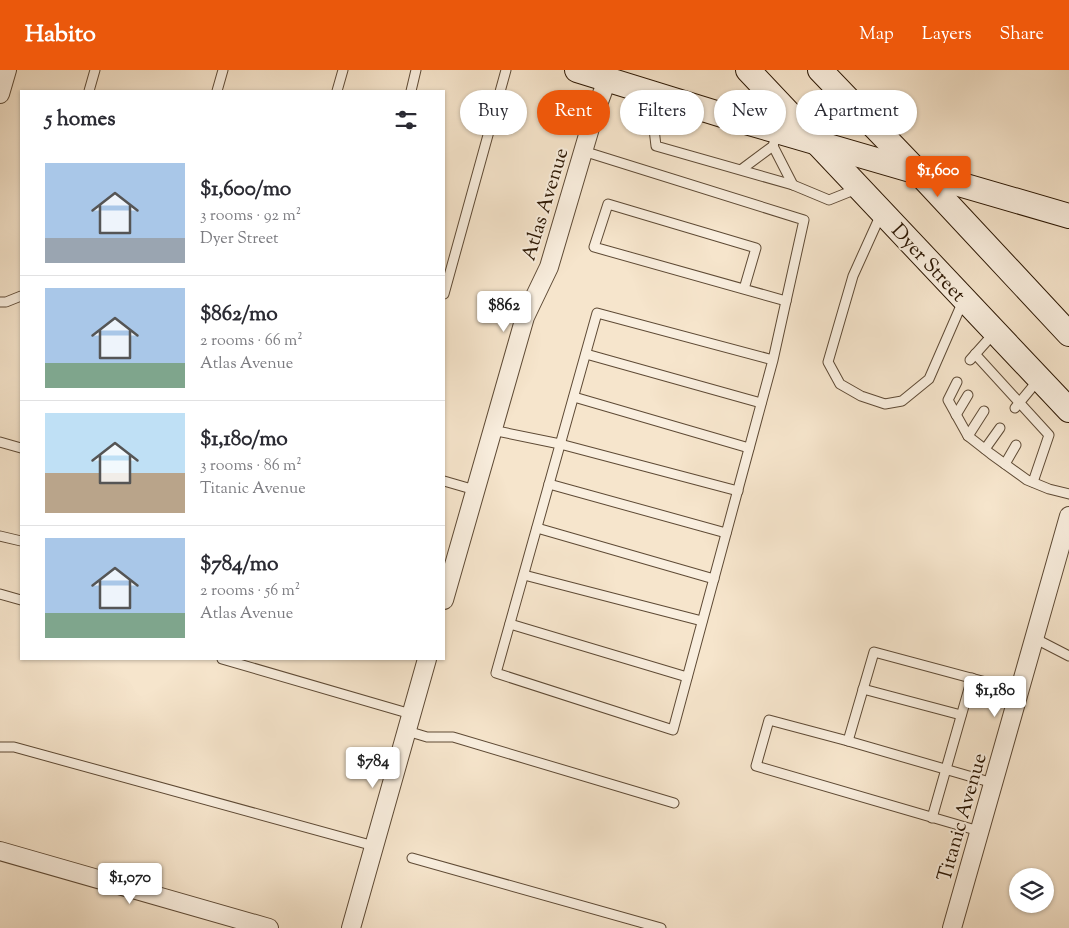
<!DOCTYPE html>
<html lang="en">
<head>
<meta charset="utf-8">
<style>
  body { margin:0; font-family:"Sorts Mill Goudy",serif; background:#f7f7f7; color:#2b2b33; height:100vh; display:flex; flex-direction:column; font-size:19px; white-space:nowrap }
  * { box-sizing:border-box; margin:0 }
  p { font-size:16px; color:#7c7c81 }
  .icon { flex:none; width:28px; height:28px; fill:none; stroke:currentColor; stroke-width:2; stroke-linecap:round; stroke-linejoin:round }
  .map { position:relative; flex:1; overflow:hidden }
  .drawer { position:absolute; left:20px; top:20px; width:425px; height:570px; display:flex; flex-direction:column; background:#fff; border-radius:0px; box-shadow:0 1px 4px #0004 }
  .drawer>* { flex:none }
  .guide { position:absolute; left:460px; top:20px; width:475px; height:45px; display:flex; gap:10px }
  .controls { position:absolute; left:1009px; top:798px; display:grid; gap:10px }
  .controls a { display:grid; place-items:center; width:45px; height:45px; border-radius:50%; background:#fff; box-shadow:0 1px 4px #0004; font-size:25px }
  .price { position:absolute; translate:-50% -42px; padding:0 11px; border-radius:5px; background:#fff; color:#222; font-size:16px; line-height:32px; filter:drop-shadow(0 1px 2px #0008) }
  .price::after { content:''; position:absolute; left:50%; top:30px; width:15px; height:11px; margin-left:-8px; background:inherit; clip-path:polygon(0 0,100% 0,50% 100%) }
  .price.current { background:#ea580c; color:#fff }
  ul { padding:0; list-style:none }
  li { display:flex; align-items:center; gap:15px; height:125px; padding:0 25px }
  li+li { border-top:1px solid #e1e1e2 }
  li span { display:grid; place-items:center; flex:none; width:140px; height:100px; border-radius:0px; color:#555 }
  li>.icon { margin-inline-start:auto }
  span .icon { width:60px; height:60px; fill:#fffc; stroke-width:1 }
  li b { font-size:21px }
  h2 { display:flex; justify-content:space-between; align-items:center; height:60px; padding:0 25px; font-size:21px }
  .pill { padding:0 18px; border-radius:22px; background:#fff; box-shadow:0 1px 4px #0004; font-size:18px; line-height:45px }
  .pill.current { background:#ea580c; color:#fff }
  header { display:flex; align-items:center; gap:30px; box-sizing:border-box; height:70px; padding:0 25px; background:#ea580c; color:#fff }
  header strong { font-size:24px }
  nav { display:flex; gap:28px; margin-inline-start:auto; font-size:18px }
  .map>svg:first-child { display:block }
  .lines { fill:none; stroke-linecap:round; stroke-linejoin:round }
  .lane-casing { stroke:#5e4a35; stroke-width:11 }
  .street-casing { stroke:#5e4a35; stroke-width:20 }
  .secondary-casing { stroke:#2c1703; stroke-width:26 }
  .lane { stroke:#f9eede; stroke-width:9 }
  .street { stroke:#f9eede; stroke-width:18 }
  .secondary { stroke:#f9eede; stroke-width:24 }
  .labels { text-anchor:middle; stroke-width:4; stroke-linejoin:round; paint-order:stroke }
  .street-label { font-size:20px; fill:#2c1703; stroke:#f9eede }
</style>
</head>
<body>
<header>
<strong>Habito</strong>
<nav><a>Map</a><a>Layers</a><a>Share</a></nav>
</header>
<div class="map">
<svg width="1069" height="858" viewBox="0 0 1069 858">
  <rect width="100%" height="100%" fill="#f6e5cc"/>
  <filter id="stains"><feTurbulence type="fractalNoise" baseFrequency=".004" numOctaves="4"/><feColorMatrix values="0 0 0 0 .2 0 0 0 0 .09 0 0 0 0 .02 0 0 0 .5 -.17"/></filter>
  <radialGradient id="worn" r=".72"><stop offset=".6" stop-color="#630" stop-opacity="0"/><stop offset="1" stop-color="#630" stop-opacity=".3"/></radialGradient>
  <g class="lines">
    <g class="lane-casing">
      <g id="lane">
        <polyline points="89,21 95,0"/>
        <polyline points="217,21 223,0"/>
        <polyline points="337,21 343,0"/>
        <polyline points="411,21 416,0"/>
        <polyline points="650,25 656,76 793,115 829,130 859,118"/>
        <polyline points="773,76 793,115"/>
        <polyline points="583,81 804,150 773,290 673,660 496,603 597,243 773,290"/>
        <polyline points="742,99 773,76 777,63"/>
        <polyline points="881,144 853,206 828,292 840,314 861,326 885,334 902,331 929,309 963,231"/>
        <polyline points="744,219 756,178 608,134 594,177 786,231"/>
        <polyline points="444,224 506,0"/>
        <polyline points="0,232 6,232 21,226"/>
        <polyline points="586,284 761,333"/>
        <polyline points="975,284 1049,365 1033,412"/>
        <polyline points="970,290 995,262"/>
        <polyline points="957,312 948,330 968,366 991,384 1027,410 1049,419 1069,424"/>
        <polyline points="574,327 749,378"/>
        <polyline points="1015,338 1039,309"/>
        <polyline points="956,345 968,325"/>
        <polyline points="492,360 560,374 738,421"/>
        <polyline points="968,366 984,341"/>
        <polyline points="0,372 21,378"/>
        <polyline points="985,379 1000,358"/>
        <polyline points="1005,394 1016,375"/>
        <polyline points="444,411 475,420"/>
        <polyline points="549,414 726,463"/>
        <polyline points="537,458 714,509"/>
        <polyline points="0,466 21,471"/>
        <polyline points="524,505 702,551"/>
        <polyline points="0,524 21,530"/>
        <polyline points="510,554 687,607"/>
        <polyline points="1034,568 1069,586"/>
        <polyline points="222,589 411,644"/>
        <polyline points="863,619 961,645"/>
        <polyline points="407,661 427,667 453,667 674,733"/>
        <polyline points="848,671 993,713"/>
        <polyline points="0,677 14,677 374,776"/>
        <polyline points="932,748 972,608"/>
        <polyline points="979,761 756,696 769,650 848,671 874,582 1019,621"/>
        <polyline points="412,788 661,858"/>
      </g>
    </g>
    <g class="street-casing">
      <g id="street">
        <polyline points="0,24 7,0"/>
        <polyline points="444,530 525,247 549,197 593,48 607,10"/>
        <polyline points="0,781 269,858"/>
        <polyline points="351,858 427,589"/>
        <polyline points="952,858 1069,446"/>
      </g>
    </g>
    <g class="secondary-casing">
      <g id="secondary">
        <polyline points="577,0 732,48 1069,146"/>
        <polyline points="748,0 1069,340"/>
        <polyline points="820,0 917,101 1069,264"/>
      </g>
    </g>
    <use href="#lane" class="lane"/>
    <use href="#street" class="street"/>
    <use href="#secondary" class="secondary"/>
  </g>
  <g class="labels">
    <g class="street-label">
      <text transform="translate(544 134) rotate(-73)" y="7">Atlas Avenue</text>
      <text transform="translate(929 192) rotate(47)" y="7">Dyer Street</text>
      <text transform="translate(961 747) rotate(-74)" y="7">Titanic Avenue</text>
    </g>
  </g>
  <rect width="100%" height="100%" filter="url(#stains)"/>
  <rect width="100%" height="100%" fill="url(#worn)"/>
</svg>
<div class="controls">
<a><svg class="icon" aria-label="layers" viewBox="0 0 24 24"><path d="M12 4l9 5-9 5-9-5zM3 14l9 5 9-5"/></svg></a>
</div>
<b class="price current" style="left:938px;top:128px">$1,600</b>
<b class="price" style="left:504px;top:263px">$862</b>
<b class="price" style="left:995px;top:648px">$1,180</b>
<b class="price" style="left:373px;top:719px">$784</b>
<b class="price" style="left:130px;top:835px">$1,070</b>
<div class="guide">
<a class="pill">Buy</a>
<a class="pill current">Rent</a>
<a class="pill">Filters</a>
<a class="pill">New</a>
<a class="pill">Apartment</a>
</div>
<section class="drawer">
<h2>5 homes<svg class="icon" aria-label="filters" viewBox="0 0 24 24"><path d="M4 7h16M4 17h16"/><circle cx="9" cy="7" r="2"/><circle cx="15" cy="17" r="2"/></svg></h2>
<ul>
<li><span style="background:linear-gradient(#a9c7e8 75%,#9aa5b1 0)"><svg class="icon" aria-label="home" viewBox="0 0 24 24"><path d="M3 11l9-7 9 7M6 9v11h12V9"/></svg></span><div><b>$1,600/mo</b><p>3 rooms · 92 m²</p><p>Dyer Street</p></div></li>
<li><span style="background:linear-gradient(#a9c7e8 75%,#7fa58c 0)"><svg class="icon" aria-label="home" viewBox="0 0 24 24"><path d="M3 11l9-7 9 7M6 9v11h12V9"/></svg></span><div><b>$862/mo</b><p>2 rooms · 66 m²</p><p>Atlas Avenue</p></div></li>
<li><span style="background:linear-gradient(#bfe0f5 60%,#b9a48a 0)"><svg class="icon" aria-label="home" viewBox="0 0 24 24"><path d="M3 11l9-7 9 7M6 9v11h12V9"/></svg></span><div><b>$1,180/mo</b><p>3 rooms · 86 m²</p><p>Titanic Avenue</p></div></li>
<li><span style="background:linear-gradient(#a9c7e8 75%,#7fa58c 0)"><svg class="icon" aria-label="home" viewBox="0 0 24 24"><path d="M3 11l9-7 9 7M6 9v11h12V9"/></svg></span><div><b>$784/mo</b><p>2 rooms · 56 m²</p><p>Atlas Avenue</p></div></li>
</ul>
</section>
</div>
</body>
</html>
